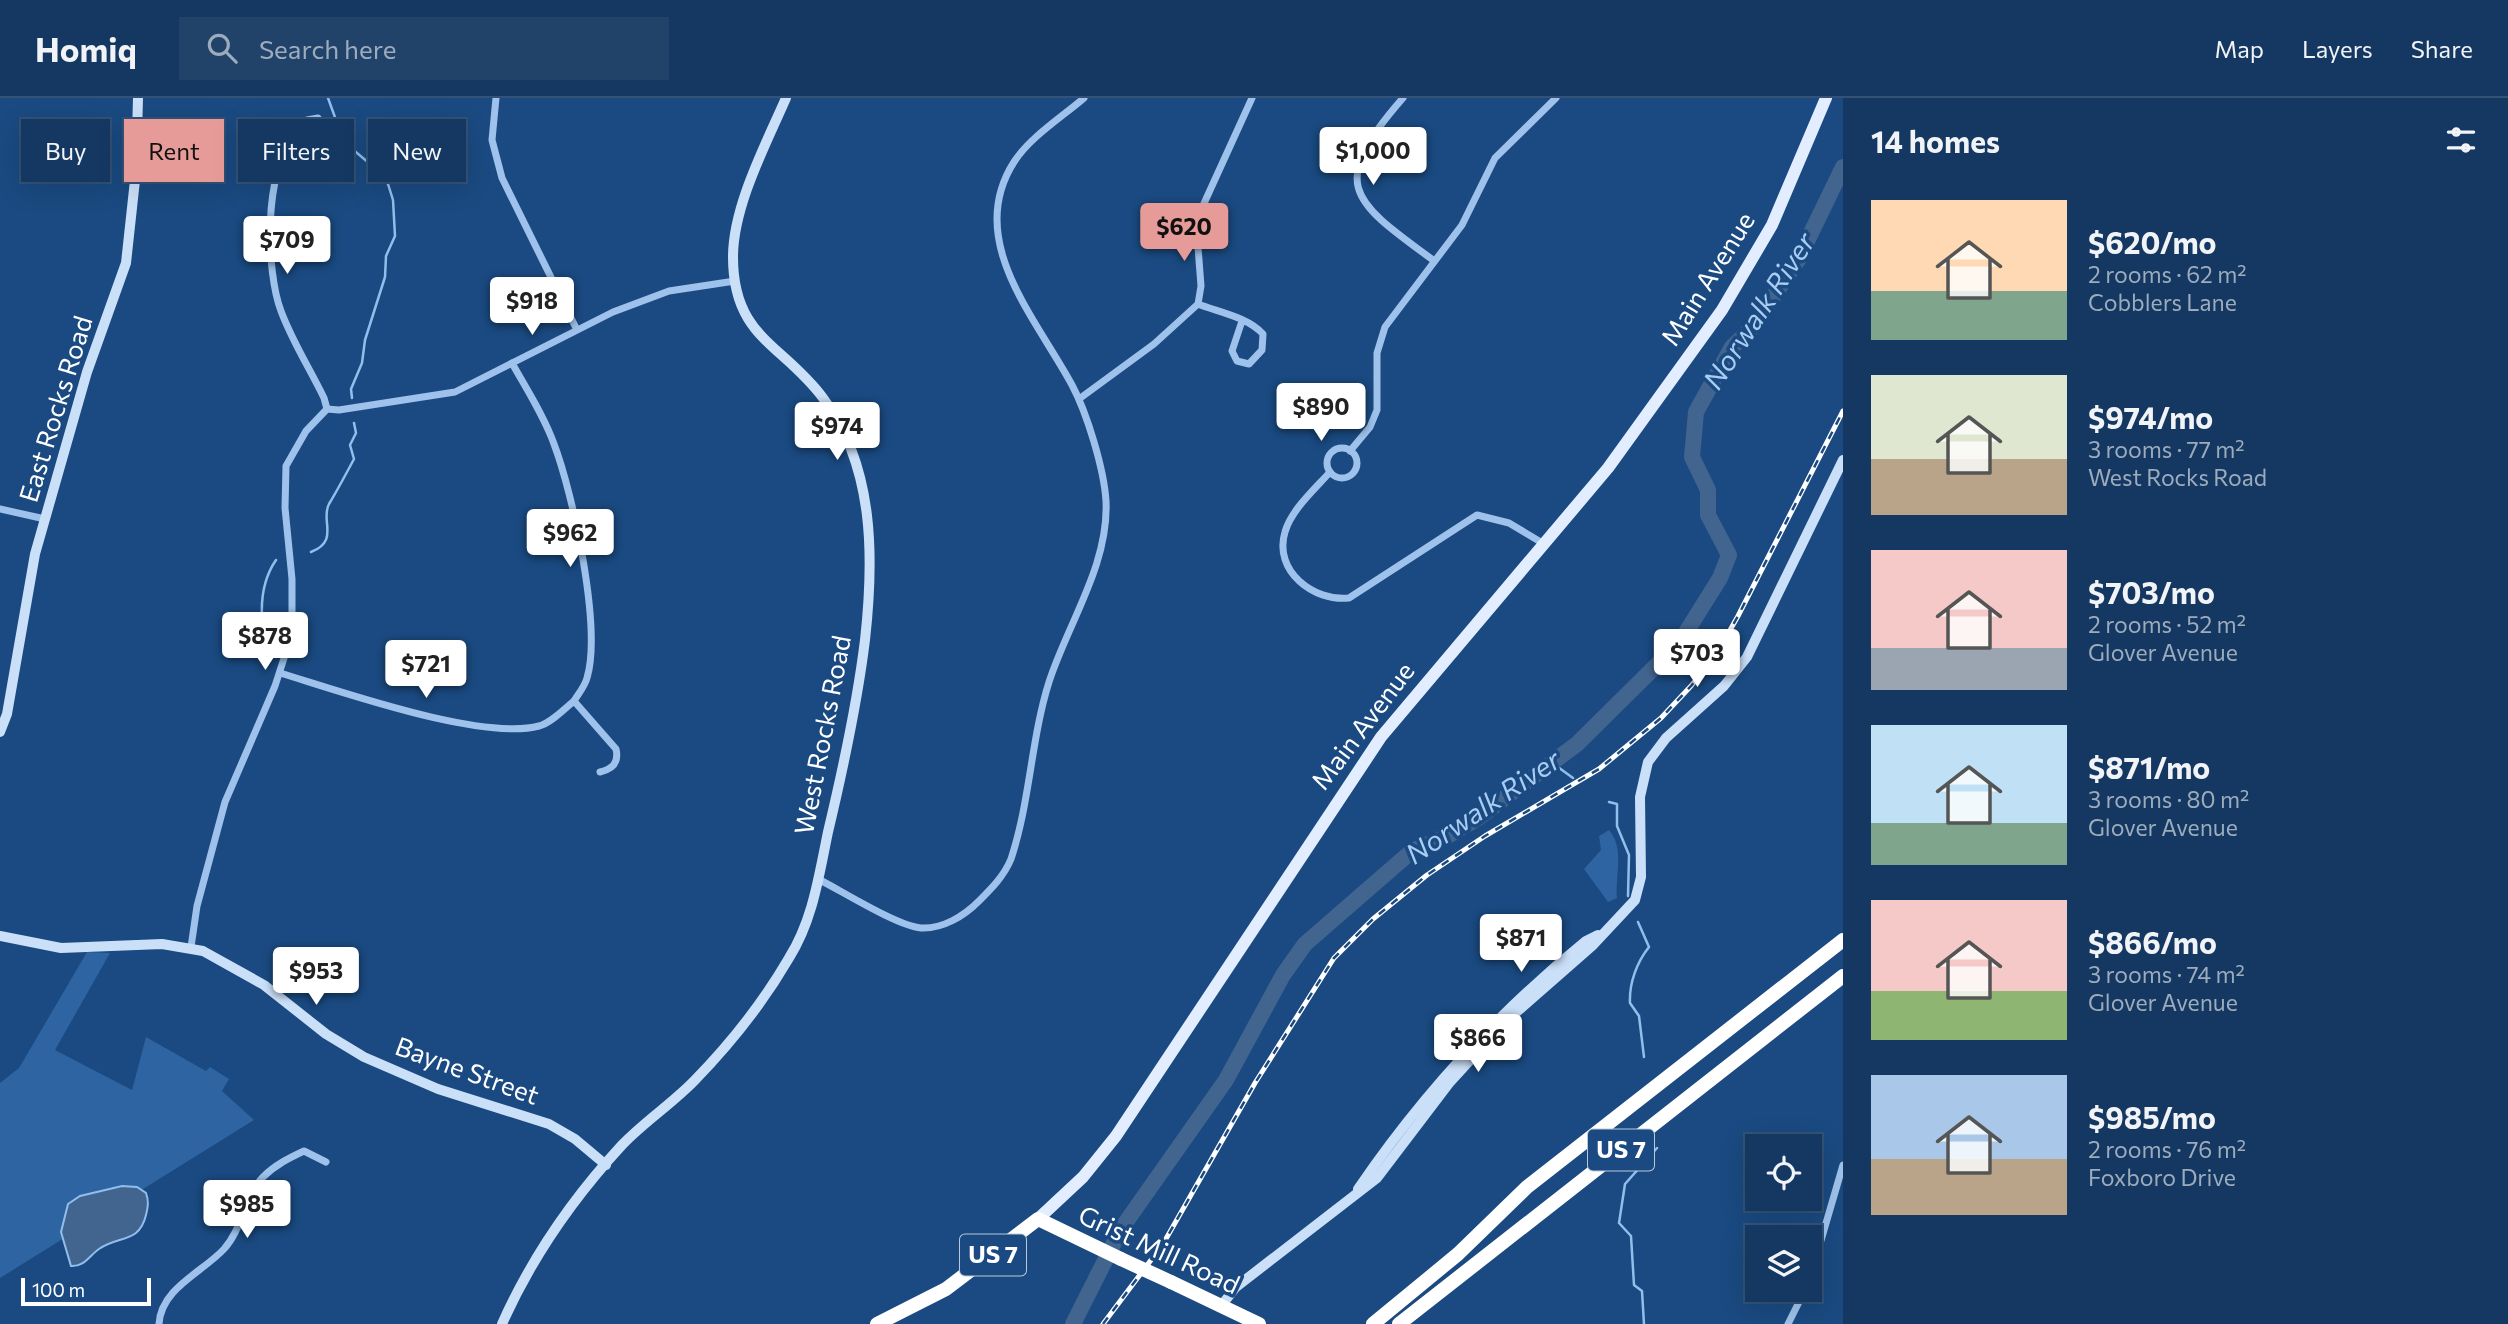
<!DOCTYPE html>
<html lang="en">
<head>
<meta charset="utf-8">
<style>
  body { margin:0; font-family:Commissioner,sans-serif; background:#21436a; color:#f1f3f6; height:100vh; display:flex; flex-direction:column; font-size:26px; white-space:nowrap }
  * { box-sizing:border-box; margin:0 }
  p { font-size:23px; color:#9dacbd }
  .icon { flex:none; width:38px; height:38px; fill:none; stroke:currentColor; stroke-width:2; stroke-linecap:round; stroke-linejoin:round }
  .map { position:relative; flex:1; overflow:hidden }
  .details { display:flex; flex-direction:column; background:#143861; width:665px }
  .details>* { flex:none }
  .guide { position:absolute; left:21px; top:21px; width:665px; height:63px; display:flex; gap:14px }
  .buttons { position:absolute; left:1745px; top:1036px; display:grid; gap:14px }
  .buttons a { display:grid; place-items:center; width:77px; height:77px; border-radius:0px; background:#143861; box-shadow:0 7px 28px #0002,0 0 0 2px #335276; font-size:35px }
  .scale { position:absolute; left:21px; bottom:18px; width:130px; box-sizing:border-box; padding-left:7px; border:4px solid #fff; border-top:0; font-size:19px; line-height:24px; white-space:nowrap; color:#fff; -webkit-text-stroke:5px #1a4a81; paint-order:stroke }
  .price { position:absolute; translate:-50% -60px; padding:0 16px; border-radius:7px; background:#fff; color:#222; font-size:23px; line-height:46px; filter:drop-shadow(0 2px 4px #0008) }
  .price::after { content:''; position:absolute; left:50%; top:42px; width:21px; height:16px; margin-left:-10px; background:inherit; clip-path:polygon(0 0,100% 0,50% 100%) }
  .price.on { background:#e69b98; color:#111 }
  ul { padding:0; list-style:none }
  li { display:flex; align-items:center; gap:21px; height:175px; padding:0 28px }
  li span { display:grid; place-items:center; flex:none; width:196px; height:140px; border-radius:0px; color:#555 }
  li>.icon { margin-inline-start:auto }
  span .icon { width:84px; height:84px; fill:#fffc; stroke-width:1 }
  li b { font-size:30px }
  h2 { display:flex; justify-content:space-between; align-items:center; height:84px; padding:0 28px; font-size:30px }
  .chip { padding:0 24px; border-radius:0px; background:#143861; box-shadow:0 7px 28px #0002,0 0 0 2px #335276; font-size:24px; line-height:63px }
  .chip.on { background:#e69b98; color:#111 }
  header { display:flex; align-items:center; gap:42px; box-sizing:border-box; height:98px; padding:0 35px; background:#143861; border-bottom:2px solid #335276 }
  header strong { font-size:33px }
  nav { display:flex; gap:38px; margin-inline-start:auto; font-size:24px }
  .search { width:490px; height:63px; background:#21436a; display:flex; align-items:center; gap:18px; box-sizing:border-box; padding:0 24px; border-radius:0px; color:#9dacbd; font-size:26px }
  main { display:flex; flex:1; min-height:0 }
  .map>svg:first-child { display:block }
  .green { fill:#2d64a1 }
  .water { fill:#42658f; stroke:#91beed; stroke-width:2 }
  .lines { fill:none; stroke-linecap:round; stroke-linejoin:round }
  .stream { stroke:#91beed; stroke-width:2.5 }
  .river { stroke:#42658f; stroke-width:16 }
  .street { stroke:#9ec2eb; stroke-width:7 }
  .secondary { stroke:#cadff8; stroke-width:10 }
  .primary { stroke:#e2eeff; stroke-width:12 }
  .highway { stroke:#fff; stroke-width:14 }
  .rail-casing { stroke:#fff; stroke-width:5 }
  .rail { stroke:#1a4a81; stroke-width:2.5; stroke-dasharray:8; stroke-linecap:butt }
  .highway-bridge { stroke:#fff; stroke-width:14 }
  .labels { text-anchor:middle; stroke-width:7; stroke-linejoin:round; paint-order:stroke }
  .shield { fill:#1a4a81; stroke:#bac9d9; stroke-width:2 }
  .shield-label { font-size:24px; font-weight:bold; fill:#fff }
  .street-label { font-size:26px; fill:#fff; stroke:#1a4a81 }
  .water-label { font-size:28px; font-style:italic; fill:#a9ccf2; stroke:#1a4a81 }
</style>
</head>
<body>
<header>
<strong>Homiq</strong>
<div class="search"><svg class="icon" aria-label="search" viewBox="0 0 24 24"><circle cx="10" cy="10" r="6"/><path d="M15 15l6 6"/></svg>Search here</div>
<nav><a>Map</a><a>Layers</a><a>Share</a></nav>
</header>
<main>
<div class="map">
<svg width="1843" height="1226" viewBox="0 0 1843 1226">
  <rect width="100%" height="100%" fill="#1a4a81"/>
  <g class="green">
    <path d="M1609,732C1625,751 1615,776 1617,800L1608,804L1584,771L1601,752L1599,738Z"/>
    <polygon points="87,854 110,855 55,952 132,992 146,939 206,973 210,969 229,981 222,993 254,1022 0,1180 0,985 19,970"/>
  </g>
  <path class="water" d="M122,1088L137,1089L146,1095C149,1103 148,1109 146,1117C139,1146 119,1137 99,1151C89,1158 84,1169 71,1168L61,1134L68,1106L80,1098Z"/>
  <g class="lines">
    <g class="stream">
      <polyline points="328,0 344,44 376,71 388,86 393,102 395,138 386,158 385,179 365,242 362,265 351,291 352,300"/>
      <path d="M311,454C340,443 320,422 329,406C338,391 346,376 354,361L350,347L356,335L354,325"/>
      <path d="M267,552C260,523 258,488 276,462"/>
      <polyline points="1551,664 1573,680"/>
      <polyline points="1609,704 1617,706 1617,728 1629,757 1628,798"/>
      <path d="M1638,824L1649,849C1637,864 1629,885 1630,905L1639,918L1644,959"/>
      <polyline points="1644,1226 1642,1193 1634,1187 1631,1138 1619,1125 1625,1086 1657,1050"/>
    </g>
    <polyline class="river" points="1073,1226 1121,1131 1226,982 1283,877 1305,846 1412,753 1449,737 1478,720 1577,646 1680,544 1720,480 1729,457 1708,417 1708,392 1692,359 1696,314 1732,249 1752,230 1798,162 1843,69"/>
    <g class="street">
      <polyline points="496,0 492,42 502,80 576,230"/>
      <path d="M1403,0C1327,87 1351,102 1433,162"/>
      <path d="M308,33L307,22L318,20L322,29L319,34C310,37 304,33 295,41C263,71 266,174 281,213C292,243 310,271 324,300L327,311"/>
      <path d="M1198,206C1218,214 1248,219 1263,236L1262,252L1249,266L1237,263L1232,253L1242,223"/>
      <path d="M512,265C527,292 544,318 554,346C573,396 602,530 587,580C585,588 579,595 574,603L616,651C619,664 613,671 600,674"/>
      <polyline points="1079,301 1154,246 1198,206 1201,188 1196,123 1252,0"/>
      <polyline points="327,311 339,312 455,294 613,214 669,193 735,183"/>
      <circle cx="1342" cy="365" r="15"/>
      <polyline points="1350,353 1370,329 1377,312 1377,255 1385,229 1462,127 1495,60 1556,0"/>
      <path d="M1330,374C1315,391 1291,412 1285,434C1273,473 1314,504 1349,500L1477,417L1509,425L1544,446"/>
      <polyline points="0,411 45,421"/>
      <path d="M280,575C340,593 481,643 539,628C551,625 564,611 574,603"/>
      <path d="M818,781C842,793 897,828 921,830C943,831 964,818 979,803C992,790 1004,778 1011,761C1030,704 1031,641 1049,584C1068,525 1109,467 1106,403C1104,371 1087,315 1072,287C1036,220 964,142 1014,64C1030,39 1062,19 1084,0"/>
      <polyline points="191,849 197,808 225,704 275,588 287,551 292,520 292,481 285,410 286,368 306,333 327,311"/>
      <polyline points="1810,1180 1843,1067"/>
      <path d="M159,1226C161,1190 203,1174 224,1151C243,1130 244,1099 263,1079C275,1067 289,1060 304,1053L326,1064"/>
      <polyline points="1788,1226 1805,1192"/>
    </g>
    <g class="secondary">
      <polyline points="0,634 7,616 35,456 87,274 126,165 136,73 138,0"/>
      <polyline points="0,838 61,850 162,846 203,853 264,887 326,936 364,959 438,991 549,1026 575,1041 606,1067"/>
      <path d="M1358,1091C1423,996 1497,915 1586,843L1598,837"/>
      <polyline points="1221,1208 1236,1189 1377,1080 1450,984 1504,925 1592,848 1635,802 1641,779 1640,699 1648,664 1666,640 1724,588 1747,559 1843,362"/>
      <path d="M502,1226C531,1161 574,1099 622,1047C645,1023 673,1005 695,982C730,946 764,903 789,860C813,822 819,777 828,734C843,671 857,607 865,542C874,461 875,369 823,300C783,246 733,240 733,159C733,108 766,46 786,0"/>
    </g>
    <polyline class="primary" points="1038,1121 1083,1079 1116,1038 1381,639 1608,370 1722,212 1772,127 1826,0"/>
    <g class="highway">
      <polyline points="1171,1184 1259,1226"/>
      <polyline points="877,1226 946,1191 1038,1121 1121,1161"/>
      <polyline points="1373,1226 1458,1156 1527,1089 1843,842"/>
      <polyline points="1399,1226 1843,878"/>
    </g>
    <g class="rail-casing">
      <polyline id="rail" points="1103,1226 1163,1146 1255,985 1334,860 1373,821 1427,777 1485,738 1599,671 1661,620 1691,588 1716,557 1738,518 1843,313"/>
    </g>
    <use href="#rail" class="rail"/>
    <polyline class="highway-bridge" points="1121,1161 1171,1184"/>
  </g>
  <g class="labels">
    <g class="shield">
      <rect x="1588" y="1031.5" width="66" height="41" rx="5"/>
      <rect x="960" y="1136.5" width="66" height="41" rx="5"/>
    </g>
    <g class="shield-label">
      <text x="1621" y="1060">US 7</text>
      <text x="993" y="1165">US 7</text>
    </g>
    <g class="street-label">
      <text transform="translate(1708 181) rotate(-58)" y="9">Main Avenue</text>
      <text transform="translate(56 311) rotate(-73)" y="9">East Rocks Road</text>
      <text transform="translate(1363 628) rotate(-53)" y="9">Main Avenue</text>
      <text transform="translate(823 637) rotate(-79)" y="9">West Rocks Road</text>
      <text transform="translate(467 973) rotate(20)" y="9">Bayne Street</text>
      <text transform="translate(1159 1152) rotate(25)" y="9">Grist Mill Road</text>
    </g>
    <g class="water-label">
      <text transform="translate(1759 213) rotate(-57)" y="10">Norwalk River</text>
      <text transform="translate(1483 709) rotate(-34)" y="10">Norwalk River</text>
    </g>
  </g>
</svg>
<div class="buttons">
<a><svg class="icon" aria-label="locate" viewBox="0 0 24 24"><circle cx="12" cy="12" r="6"/><path d="M12 2v4M12 18v4M2 12h4M18 12h4"/></svg></a>
<a><svg class="icon" aria-label="layers" viewBox="0 0 24 24"><path d="M12 4l9 5-9 5-9-5zM3 14l9 5 9-5"/></svg></a>
</div>
<div class="scale">100 m</div>
<b class="price" style="left:1373px;top:89px">$1,000</b>
<b class="price on" style="left:1184px;top:165px">$620</b>
<b class="price" style="left:287px;top:178px">$709</b>
<b class="price" style="left:532px;top:239px">$918</b>
<b class="price" style="left:1321px;top:345px">$890</b>
<b class="price" style="left:837px;top:364px">$974</b>
<b class="price" style="left:570px;top:471px">$962</b>
<b class="price" style="left:265px;top:574px">$878</b>
<b class="price" style="left:1697px;top:591px">$703</b>
<b class="price" style="left:426px;top:602px">$721</b>
<b class="price" style="left:1521px;top:876px">$871</b>
<b class="price" style="left:316px;top:909px">$953</b>
<b class="price" style="left:1478px;top:976px">$866</b>
<b class="price" style="left:247px;top:1142px">$985</b>
<div class="guide">
<a class="chip">Buy</a>
<a class="chip on">Rent</a>
<a class="chip">Filters</a>
<a class="chip">New</a>
</div>
</div>
<section class="details">
<h2>14 homes<svg class="icon" aria-label="filters" viewBox="0 0 24 24"><path d="M4 7h16M4 17h16"/><circle cx="9" cy="7" r="2"/><circle cx="15" cy="17" r="2"/></svg></h2>
<ul>
<li><span style="background:linear-gradient(#ffd9b3 65%,#7fa58c 0)"><svg class="icon" aria-label="home" viewBox="0 0 24 24"><path d="M3 11l9-7 9 7M6 9v11h12V9"/></svg></span><div><b>$620/mo</b><p>2 rooms · 62 m²</p><p>Cobblers Lane</p></div></li>
<li><span style="background:linear-gradient(#dfe7d0 60%,#b9a48a 0)"><svg class="icon" aria-label="home" viewBox="0 0 24 24"><path d="M3 11l9-7 9 7M6 9v11h12V9"/></svg></span><div><b>$974/mo</b><p>3 rooms · 77 m²</p><p>West Rocks Road</p></div></li>
<li><span style="background:linear-gradient(#f6c9c9 70%,#9aa5b1 0)"><svg class="icon" aria-label="home" viewBox="0 0 24 24"><path d="M3 11l9-7 9 7M6 9v11h12V9"/></svg></span><div><b>$703/mo</b><p>2 rooms · 52 m²</p><p>Glover Avenue</p></div></li>
<li><span style="background:linear-gradient(#bfe0f5 70%,#7fa58c 0)"><svg class="icon" aria-label="home" viewBox="0 0 24 24"><path d="M3 11l9-7 9 7M6 9v11h12V9"/></svg></span><div><b>$871/mo</b><p>3 rooms · 80 m²</p><p>Glover Avenue</p></div></li>
<li><span style="background:linear-gradient(#f6c9c9 65%,#8fb573 0)"><svg class="icon" aria-label="home" viewBox="0 0 24 24"><path d="M3 11l9-7 9 7M6 9v11h12V9"/></svg></span><div><b>$866/mo</b><p>3 rooms · 74 m²</p><p>Glover Avenue</p></div></li>
<li><span style="background:linear-gradient(#a9c7e8 60%,#b9a48a 0)"><svg class="icon" aria-label="home" viewBox="0 0 24 24"><path d="M3 11l9-7 9 7M6 9v11h12V9"/></svg></span><div><b>$985/mo</b><p>2 rooms · 76 m²</p><p>Foxboro Drive</p></div></li>
</ul>
</section>
</main>
</body>
</html>
